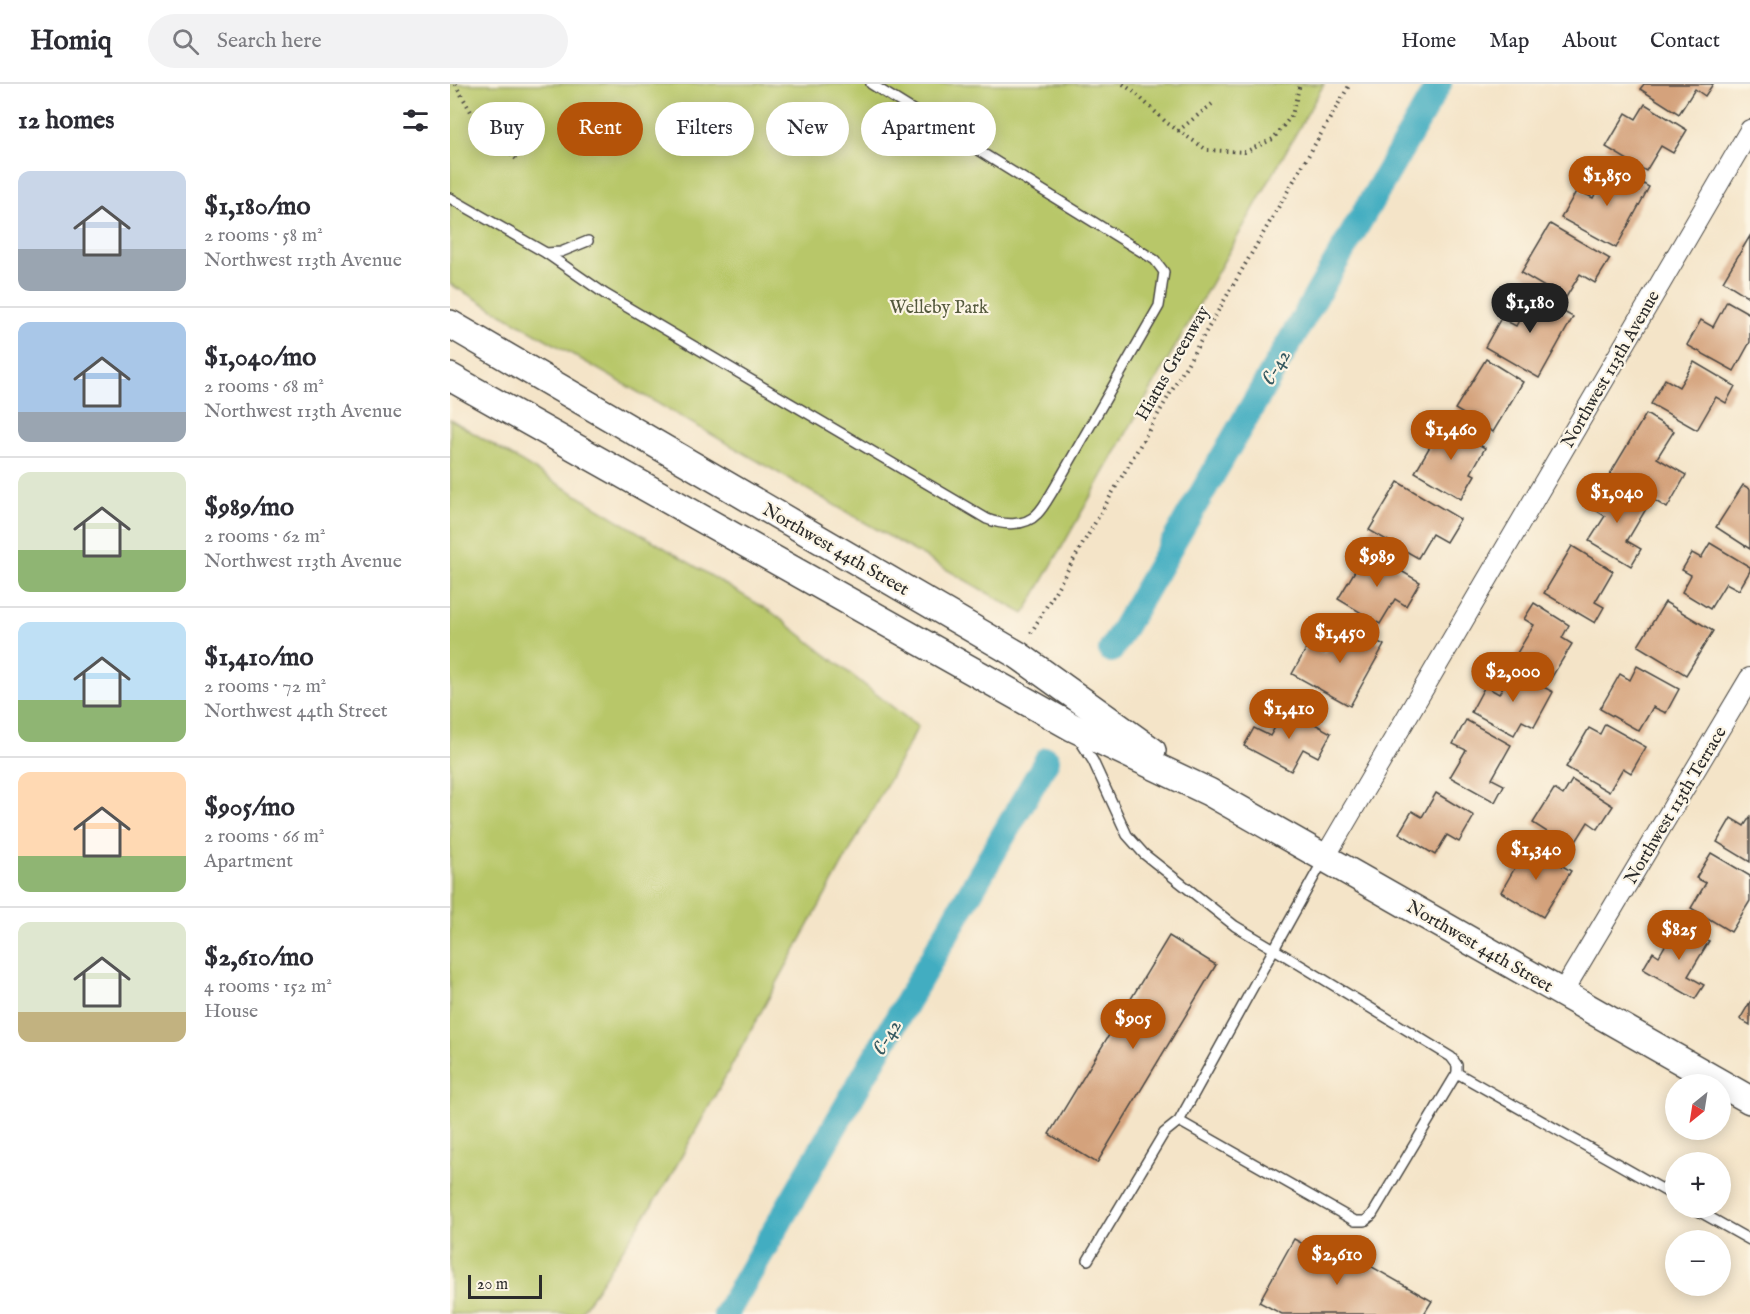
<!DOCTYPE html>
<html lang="en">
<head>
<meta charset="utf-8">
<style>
  body { margin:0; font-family:"IM FELL English",serif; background:#f2f2f3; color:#2b2b33; height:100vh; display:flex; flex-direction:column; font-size:22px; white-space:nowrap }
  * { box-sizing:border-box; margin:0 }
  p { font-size:20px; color:#7c7c81 }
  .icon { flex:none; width:33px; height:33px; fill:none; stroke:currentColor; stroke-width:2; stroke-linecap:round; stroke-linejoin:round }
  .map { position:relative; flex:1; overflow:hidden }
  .drawer { display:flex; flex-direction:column; background:#fff; width:450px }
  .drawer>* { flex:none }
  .guide { position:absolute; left:18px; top:18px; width:570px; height:54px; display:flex; gap:12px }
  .needle { width:39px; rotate:210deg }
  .controls { position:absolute; left:1215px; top:990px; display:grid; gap:12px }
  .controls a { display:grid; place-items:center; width:66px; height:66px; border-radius:50%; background:#fff; box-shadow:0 3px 15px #0003; font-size:30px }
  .scale { position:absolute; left:18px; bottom:15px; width:74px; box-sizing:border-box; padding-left:6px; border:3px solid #2b2b2b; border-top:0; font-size:16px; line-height:21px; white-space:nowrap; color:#2b2b2b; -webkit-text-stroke:4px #fcf5e5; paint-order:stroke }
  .price { position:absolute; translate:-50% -51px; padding:0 14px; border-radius:21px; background:#b45309; color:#fff; font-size:20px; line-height:39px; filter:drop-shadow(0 2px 3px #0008) }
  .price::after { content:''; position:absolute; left:50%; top:36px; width:18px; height:14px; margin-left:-9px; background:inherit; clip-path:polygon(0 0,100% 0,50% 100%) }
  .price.on { background:#222; color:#fff }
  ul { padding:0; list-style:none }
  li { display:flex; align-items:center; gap:18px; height:150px; padding:0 18px }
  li+li { border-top:2px solid #e1e1e2 }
  li span { display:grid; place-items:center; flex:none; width:168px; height:120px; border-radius:12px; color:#555 }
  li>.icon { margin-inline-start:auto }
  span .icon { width:72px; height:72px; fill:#fffc; stroke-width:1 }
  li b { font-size:26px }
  h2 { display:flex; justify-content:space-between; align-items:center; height:72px; padding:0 18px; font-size:26px }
  .tag { padding:0 21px; border-radius:27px; background:#fff; box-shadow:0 3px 15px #0003; font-size:21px; line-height:54px }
  .tag.on { background:#b45309; color:#fff }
  header { display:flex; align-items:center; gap:36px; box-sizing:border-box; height:84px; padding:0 30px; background:#fff; border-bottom:2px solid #e1e1e2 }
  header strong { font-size:28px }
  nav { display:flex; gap:33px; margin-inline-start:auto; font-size:21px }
  .search { width:420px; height:54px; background:#f2f2f3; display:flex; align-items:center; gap:15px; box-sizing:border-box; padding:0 21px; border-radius:33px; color:#7c7c81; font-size:22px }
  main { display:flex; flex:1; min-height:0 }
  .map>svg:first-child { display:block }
  .green { fill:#b8c769; stroke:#72794a; stroke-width:1.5 }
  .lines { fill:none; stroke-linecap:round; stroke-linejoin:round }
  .canal { stroke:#42adc1; stroke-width:26 }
  .building { fill:#d4a27b }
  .lane-casing { stroke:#494743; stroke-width:12 }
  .street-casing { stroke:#494743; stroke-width:22 }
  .secondary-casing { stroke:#494743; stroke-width:30 }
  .path { stroke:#494743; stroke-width:4; stroke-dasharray:1.5 4.5; stroke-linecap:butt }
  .lane { stroke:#fff; stroke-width:9 }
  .street { stroke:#fff; stroke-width:20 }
  .secondary { stroke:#fff; stroke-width:27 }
  .labels { text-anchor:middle; stroke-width:4.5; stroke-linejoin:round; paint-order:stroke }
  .park-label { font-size:18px; fill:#555a3e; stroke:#fcf5e5 }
  .street-label { font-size:18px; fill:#2b2b2b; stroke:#fcf5e5 }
  .water-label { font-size:20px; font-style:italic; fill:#335860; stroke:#fcf5e5 }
</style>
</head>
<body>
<header>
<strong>Homiq</strong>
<div class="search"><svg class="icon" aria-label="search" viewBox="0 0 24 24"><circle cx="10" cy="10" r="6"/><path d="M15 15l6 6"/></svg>Search here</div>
<nav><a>Home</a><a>Map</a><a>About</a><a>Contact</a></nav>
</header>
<main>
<section class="drawer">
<h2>12 homes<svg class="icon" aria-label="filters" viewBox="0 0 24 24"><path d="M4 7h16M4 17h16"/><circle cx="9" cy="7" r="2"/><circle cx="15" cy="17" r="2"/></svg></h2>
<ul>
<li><span style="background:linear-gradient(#c9d6e8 65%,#9aa5b1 0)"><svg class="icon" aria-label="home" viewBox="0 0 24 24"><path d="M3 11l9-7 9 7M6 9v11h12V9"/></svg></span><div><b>$1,180/mo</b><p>2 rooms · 58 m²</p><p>Northwest 113th Avenue</p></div></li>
<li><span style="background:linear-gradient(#a9c7e8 75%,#9aa5b1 0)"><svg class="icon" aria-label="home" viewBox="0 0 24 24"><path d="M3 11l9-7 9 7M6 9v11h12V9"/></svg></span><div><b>$1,040/mo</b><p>2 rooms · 68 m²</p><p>Northwest 113th Avenue</p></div></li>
<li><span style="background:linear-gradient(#dfe7d0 65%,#8fb573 0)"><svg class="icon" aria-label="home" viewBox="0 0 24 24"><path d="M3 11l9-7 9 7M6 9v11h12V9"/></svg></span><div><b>$989/mo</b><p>2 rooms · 62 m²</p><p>Northwest 113th Avenue</p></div></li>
<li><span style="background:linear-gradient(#bfe0f5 65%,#8fb573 0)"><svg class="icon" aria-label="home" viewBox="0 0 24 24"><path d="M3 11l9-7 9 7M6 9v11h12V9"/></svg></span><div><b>$1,410/mo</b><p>2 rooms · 72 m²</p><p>Northwest 44th Street</p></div></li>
<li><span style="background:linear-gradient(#ffd9b3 70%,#8fb573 0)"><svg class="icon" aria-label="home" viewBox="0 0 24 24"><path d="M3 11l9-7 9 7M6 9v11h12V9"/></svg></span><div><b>$905/mo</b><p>2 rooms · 66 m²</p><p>Apartment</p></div></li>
<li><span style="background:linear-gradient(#dfe7d0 75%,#c2b280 0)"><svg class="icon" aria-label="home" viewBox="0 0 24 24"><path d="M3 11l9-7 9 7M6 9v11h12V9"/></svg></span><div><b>$2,610/mo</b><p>4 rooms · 152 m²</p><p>House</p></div></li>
</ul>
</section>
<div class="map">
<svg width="1300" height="1230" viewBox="0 0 1300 1230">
  <rect width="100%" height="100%" fill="#fcf5e5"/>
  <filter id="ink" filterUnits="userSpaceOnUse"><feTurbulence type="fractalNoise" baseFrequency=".0167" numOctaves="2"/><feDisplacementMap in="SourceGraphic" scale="12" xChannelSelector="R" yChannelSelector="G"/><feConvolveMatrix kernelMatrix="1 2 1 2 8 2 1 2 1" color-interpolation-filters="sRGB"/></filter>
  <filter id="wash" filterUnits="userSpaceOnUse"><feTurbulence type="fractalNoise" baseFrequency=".008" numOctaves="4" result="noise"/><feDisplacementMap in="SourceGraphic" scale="24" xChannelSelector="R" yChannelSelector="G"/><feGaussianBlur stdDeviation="1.35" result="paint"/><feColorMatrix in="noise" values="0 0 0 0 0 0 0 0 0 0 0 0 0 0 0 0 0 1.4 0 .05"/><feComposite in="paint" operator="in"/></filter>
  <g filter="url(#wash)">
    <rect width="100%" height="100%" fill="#f4e4c8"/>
    <g class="green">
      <polygon points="0,0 874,0 574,530 0,200"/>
      <polygon points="0,335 323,529 468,643 219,1095 130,1230 0,1230"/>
    </g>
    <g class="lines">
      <g class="canal">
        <polyline points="661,566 989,0"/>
        <polyline points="276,1230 597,676"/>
      </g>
    </g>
    <g id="blocks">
      <g class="building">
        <polygon points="1194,0 1263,0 1255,12 1245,5 1229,30 1190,5"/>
        <polygon points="1195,20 1237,46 1223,69 1211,62 1196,87 1156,63 1176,29 1186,35"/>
        <polygon points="1161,82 1199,103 1166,164 1111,134 1127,106 1143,114"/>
        <polygon points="1100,140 1160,175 1145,199 1130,190 1115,215 1071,189"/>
        <polygon points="1300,152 1300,214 1273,197"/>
        <polygon points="1070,204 1123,233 1089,294 1035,263 1051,234 1066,242 1076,223 1063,216"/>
        <polygon points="1277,217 1300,230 1300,258 1284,287 1237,261 1251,236 1263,243"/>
        <polygon points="1036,275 1073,298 1043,348 1005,325"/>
        <polygon points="1244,278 1285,302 1276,319 1266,313 1247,346 1201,320 1215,295 1229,303"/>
        <polygon points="1196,330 1224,347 1207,374 1236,391 1217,424 1160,390"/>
        <polygon points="993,340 1035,364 1021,389 1025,391 1011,415 965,388"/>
        <polygon points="948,398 1010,435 996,458 982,450 968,474 919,446"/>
        <polygon points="1155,400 1196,425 1177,457 1191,465 1181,482 1139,457 1155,432 1141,423"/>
        <polygon points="1293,401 1300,405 1300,465 1266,443"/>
        <polygon points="1260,459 1300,483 1300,487 1289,506 1276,499 1260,525 1232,508 1241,491 1232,486 1242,469 1251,474"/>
        <polygon points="1122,462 1163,487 1145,518 1154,523 1145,539 1094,509"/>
        <polygon points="917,467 970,498 956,522 945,515 930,540 888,515"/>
        <polygon points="1215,518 1263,547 1236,591 1188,562"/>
        <polygon points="1084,519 1119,541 1112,554 1122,560 1100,596 1064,574 1084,541 1074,535"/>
        <polygon points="892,538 934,561 900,622 842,590 859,560 874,569"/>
        <polygon points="1187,582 1229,605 1216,629 1203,623 1189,647 1150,625 1170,590 1180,596"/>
        <polygon points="1062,586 1103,608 1084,643 1072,637 1064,651 1021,628 1035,602 1049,610"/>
        <polygon points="836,624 881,649 868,673 853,665 841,687 794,662 804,644 820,652"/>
        <polygon points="1016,636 1061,661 1042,695 1054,701 1045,718 1000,693 1016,666 1003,660"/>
        <polygon points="1155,640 1196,663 1181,689 1173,684 1159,708 1116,683 1139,644 1150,650"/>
        <polygon points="1122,696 1163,722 1148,745 1138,738 1122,764 1083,739 1104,705 1113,711"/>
        <polygon points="986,709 1024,732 1009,758 997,751 985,771 949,749 962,727 972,733"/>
        <polygon points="1300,733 1300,778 1267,758 1281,734 1294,742"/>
        <polygon points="1078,761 1121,787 1093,833 1051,808"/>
        <polygon points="1261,769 1300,792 1300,817 1281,848 1241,824 1256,799 1246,794"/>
        <polygon points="1228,839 1259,857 1238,892 1254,901 1245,915 1193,885 1203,868 1209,872"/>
        <polygon points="719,852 766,881 647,1079 599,1050"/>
        <polygon points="1300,918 1300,941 1290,935"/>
        <polygon points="844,1155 873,1171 880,1159 982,1217 974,1230 832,1230 809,1218"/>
      </g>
    </g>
  </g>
  <g filter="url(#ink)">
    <use href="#blocks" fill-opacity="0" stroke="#494743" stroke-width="1.5"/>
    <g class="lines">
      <g class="lane-casing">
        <g id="lane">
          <polyline points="0,114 96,169 111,168 138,157"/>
          <path d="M96,169L155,210L537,435C552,441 575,443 587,430C594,423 599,413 604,405L709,222L714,188L705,176L421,0"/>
          <polyline points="629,655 643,677 677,751 694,770 785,842 824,865 874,775"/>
          <polyline points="1007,989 1226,1113"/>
          <polyline points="1243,1124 1300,1156"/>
          <polyline points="638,1176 714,1049 729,1037 824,865 1001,973 1007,981 1007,989 922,1131 915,1137 905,1137 729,1037"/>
        </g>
      </g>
      <g class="street-casing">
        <g id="street">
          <polyline points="875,773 1300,46"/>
          <polyline points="1112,909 1300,594"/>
        </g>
      </g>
      <g class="secondary-casing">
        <g id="secondary">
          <polyline points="0,240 568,571 702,667"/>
          <polyline points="0,293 622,643 759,708 1300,1016"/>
        </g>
      </g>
      <g class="path">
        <polyline points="5,0 27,38 67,76"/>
        <polyline points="673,0 684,8 717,39 757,66 795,68 823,55 842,31 850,0"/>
        <polyline points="728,47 762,20"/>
        <polyline points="581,549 900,0"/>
      </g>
      <use href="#lane" class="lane"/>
      <use href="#street" class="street"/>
      <use href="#secondary" class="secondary"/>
    </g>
  </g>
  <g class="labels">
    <g class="park-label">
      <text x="489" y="229">Welleby Park</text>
    </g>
    <g class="street-label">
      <text transform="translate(722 279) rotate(-60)" y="6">Hiatus Greenway</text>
      <text transform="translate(1160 285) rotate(-60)" y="6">Northwest 113th Avenue</text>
      <text transform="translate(386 465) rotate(30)" y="6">Northwest 44th Street</text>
      <text transform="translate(1225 721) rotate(-59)" y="6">Northwest 113th Terrace</text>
      <text transform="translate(1030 862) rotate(30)" y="6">Northwest 44th Street</text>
    </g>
    <g class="water-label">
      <text transform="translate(825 283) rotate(-60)" y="7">C-42</text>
      <text transform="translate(436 953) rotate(-60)" y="7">C-42</text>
    </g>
  </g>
</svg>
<div class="controls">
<a><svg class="needle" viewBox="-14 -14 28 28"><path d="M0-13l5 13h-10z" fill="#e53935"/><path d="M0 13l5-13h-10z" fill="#7c7c81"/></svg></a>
<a>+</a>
<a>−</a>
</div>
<div class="scale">20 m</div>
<b class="price" style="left:1157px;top:123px">$1,850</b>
<b class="price on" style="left:1080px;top:250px">$1,180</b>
<b class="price" style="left:1001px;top:377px">$1,460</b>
<b class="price" style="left:1167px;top:440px">$1,040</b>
<b class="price" style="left:927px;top:504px">$989</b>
<b class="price" style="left:890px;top:580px">$1,450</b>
<b class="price" style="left:1063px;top:619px">$2,000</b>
<b class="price" style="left:839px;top:656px">$1,410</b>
<b class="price" style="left:1086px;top:797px">$1,340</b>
<b class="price" style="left:1229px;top:877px">$825</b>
<b class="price" style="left:683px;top:966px">$905</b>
<b class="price" style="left:887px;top:1202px">$2,610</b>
<div class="guide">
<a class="tag">Buy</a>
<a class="tag on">Rent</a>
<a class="tag">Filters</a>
<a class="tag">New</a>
<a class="tag">Apartment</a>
</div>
</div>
</main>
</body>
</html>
